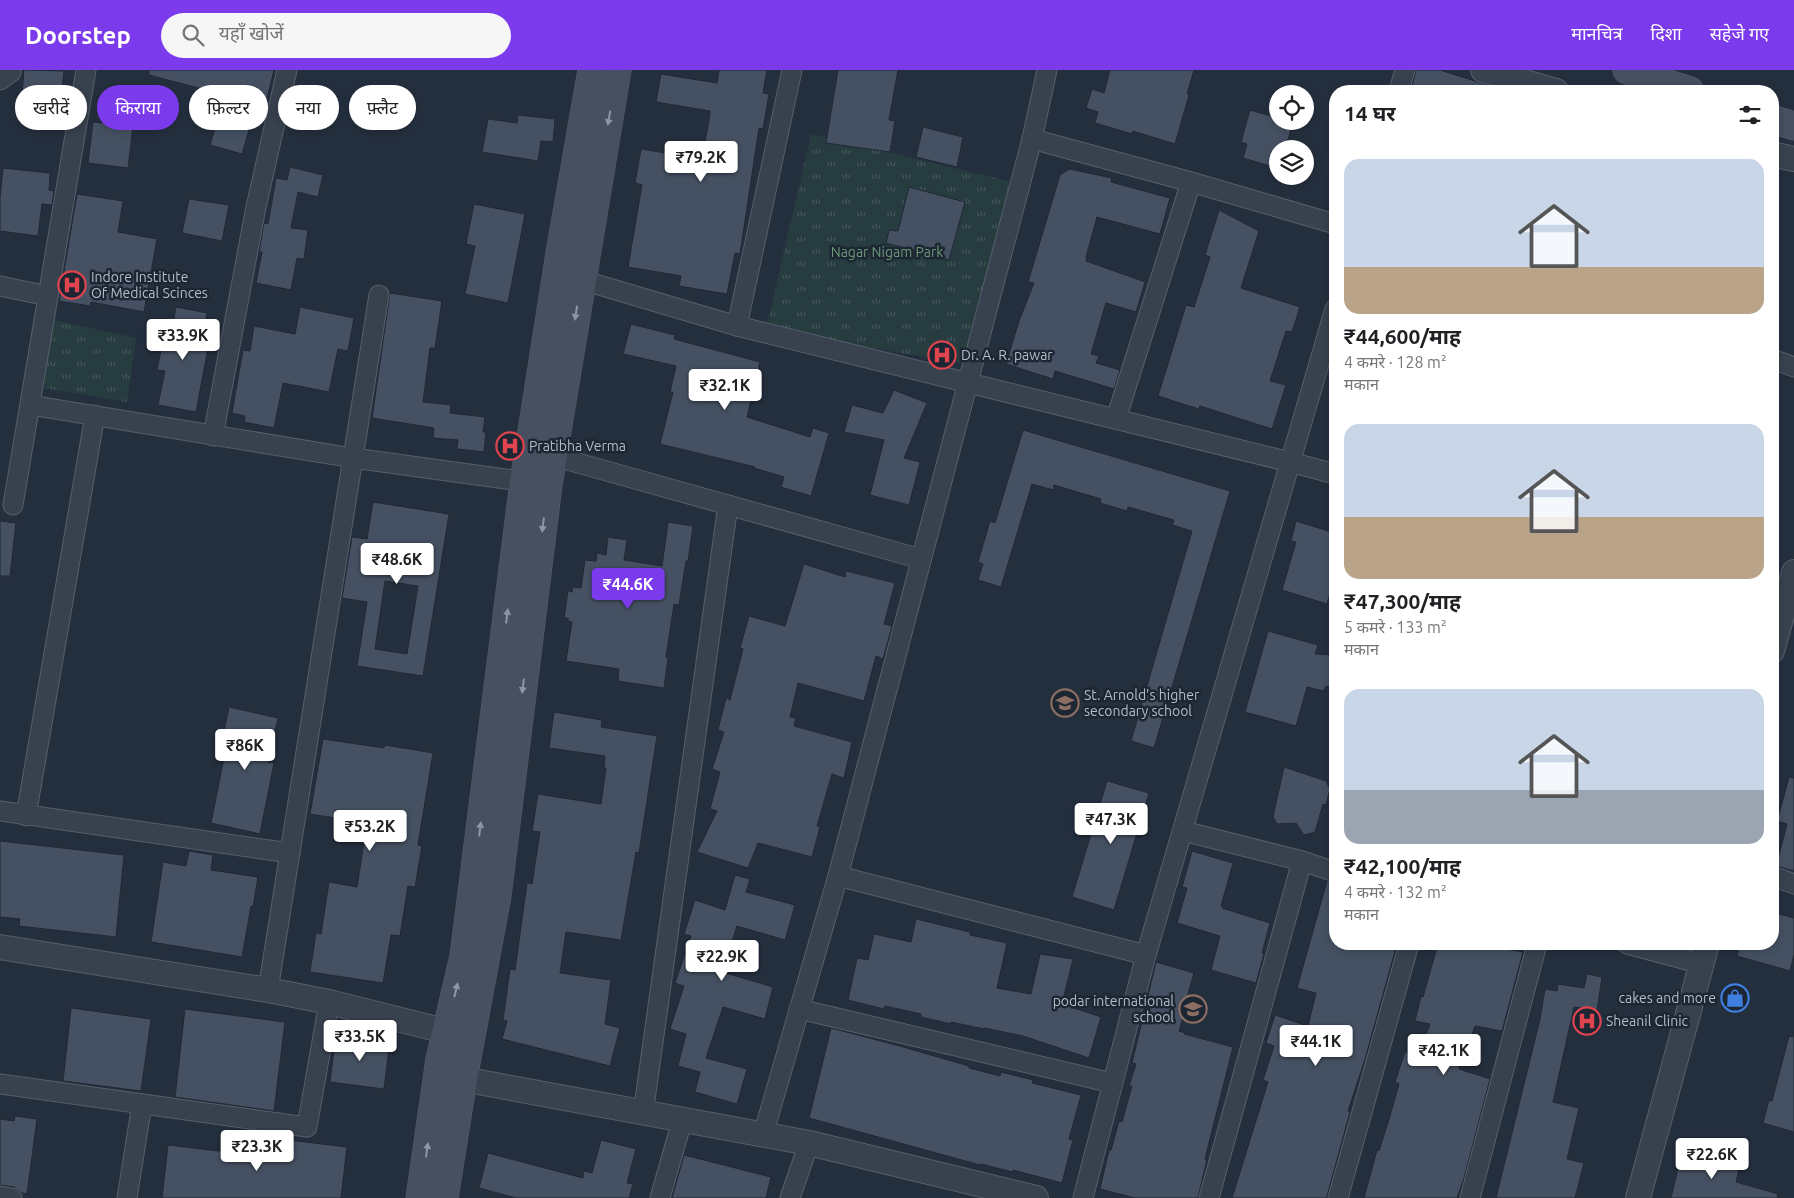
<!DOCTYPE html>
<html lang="hi">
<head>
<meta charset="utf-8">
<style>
  body { margin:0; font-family:Ubuntu,"Noto Sans Devanagari",sans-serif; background:#f6f6f6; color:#202124; height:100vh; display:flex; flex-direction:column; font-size:19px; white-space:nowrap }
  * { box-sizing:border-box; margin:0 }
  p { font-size:16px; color:#757577 }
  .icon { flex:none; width:28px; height:28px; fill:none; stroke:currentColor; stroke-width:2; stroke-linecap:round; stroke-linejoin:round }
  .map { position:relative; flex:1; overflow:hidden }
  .panel { position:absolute; left:1329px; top:15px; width:450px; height:865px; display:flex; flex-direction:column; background:#fff; border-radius:20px; box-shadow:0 2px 8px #0003 }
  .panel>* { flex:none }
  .top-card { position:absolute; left:15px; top:15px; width:475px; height:45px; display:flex; gap:10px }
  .tools { position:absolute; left:1269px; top:15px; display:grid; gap:10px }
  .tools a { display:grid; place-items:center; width:45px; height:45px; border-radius:50%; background:#fff; box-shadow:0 2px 8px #0003; font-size:25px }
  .price { position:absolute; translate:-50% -42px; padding:0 11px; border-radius:5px; background:#fff; color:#222; font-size:16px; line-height:32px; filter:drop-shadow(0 1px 2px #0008) }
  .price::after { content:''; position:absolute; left:50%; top:30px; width:15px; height:11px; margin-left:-8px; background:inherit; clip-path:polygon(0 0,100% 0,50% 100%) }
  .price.current { background:#7c3aed; color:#fff }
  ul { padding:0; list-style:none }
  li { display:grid; align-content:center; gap:10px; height:265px; padding:0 15px }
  li span { display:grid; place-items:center; height:155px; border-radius:15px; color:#555 }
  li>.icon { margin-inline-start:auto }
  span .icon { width:90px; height:90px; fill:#fffc; stroke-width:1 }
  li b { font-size:21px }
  h2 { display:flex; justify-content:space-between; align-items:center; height:60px; padding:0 15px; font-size:21px }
  .chip { padding:0 18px; border-radius:22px; background:#fff; box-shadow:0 2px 8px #0003; font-size:18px; line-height:45px }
  .chip.current { background:#7c3aed; color:#fff }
  header { display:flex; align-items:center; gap:30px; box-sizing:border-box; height:70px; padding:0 25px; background:#7c3aed; color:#fff }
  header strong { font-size:24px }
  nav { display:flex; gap:28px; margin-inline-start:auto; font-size:18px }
  .search { width:350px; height:45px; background:#f6f6f6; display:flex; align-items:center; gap:12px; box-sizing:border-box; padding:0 18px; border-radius:28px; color:#757577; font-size:19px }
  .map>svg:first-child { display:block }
  .park { fill:url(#park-tufts) }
  .building { fill:#455162; stroke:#1f2835; fill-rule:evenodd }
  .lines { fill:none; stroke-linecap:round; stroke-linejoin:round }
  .minor-casing { stroke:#565f6c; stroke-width:21 }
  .tertiary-casing { stroke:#565f6c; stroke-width:26 }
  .secondary-casing { stroke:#565f6c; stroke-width:29 }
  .minor { stroke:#38414e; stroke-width:19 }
  .tertiary { stroke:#38414e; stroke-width:24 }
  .secondary { stroke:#465061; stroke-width:28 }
  .oneway { fill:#8e96a5 }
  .labels { text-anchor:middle; stroke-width:5; stroke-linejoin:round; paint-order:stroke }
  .park-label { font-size:14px; fill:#6b9a76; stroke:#1d2633 }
  .poi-label { font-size:14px; fill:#b4bcc9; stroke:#1d2633; text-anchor:start }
</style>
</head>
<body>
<header>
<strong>Doorstep</strong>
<div class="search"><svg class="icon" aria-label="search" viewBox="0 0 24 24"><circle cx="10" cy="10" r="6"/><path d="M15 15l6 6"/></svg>यहाँ खोजें</div>
<nav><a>मानचित्र</a><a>दिशा</a><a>सहेजे गए</a></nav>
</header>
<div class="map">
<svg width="1794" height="1128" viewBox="0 0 1794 1128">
  <defs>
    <pattern id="park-tufts" width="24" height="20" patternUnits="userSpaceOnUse" patternTransform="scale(1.25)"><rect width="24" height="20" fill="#263c3f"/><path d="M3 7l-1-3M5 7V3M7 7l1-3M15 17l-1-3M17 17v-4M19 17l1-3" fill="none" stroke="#435659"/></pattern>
  </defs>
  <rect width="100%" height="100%" fill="#242f3e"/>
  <g class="park">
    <polygon points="811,64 1030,116 966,294 766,260"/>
    <polygon points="45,248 136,268 127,332 32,316"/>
  </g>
  <g class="building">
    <polygon points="24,0 64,1 61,29 22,24"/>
    <polygon points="149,0 274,0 265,36 257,33 242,84 210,75 225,25 149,5"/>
    <polygon points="719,0 767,0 763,23 769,24 763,59 759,58 740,184 735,183 727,224 679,216 681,206 628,197 642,115 635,113 641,79 702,89 709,50 710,41 656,32 661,4 717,13"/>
    <polygon points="838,0 898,0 889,50 895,51 890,82 826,73"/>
    <polygon points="1110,0 1194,0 1187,24 1189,25 1175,74 1133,61 1132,64 1095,53 1098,42 1086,38 1092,19 1104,23"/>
    <polygon points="1416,0 1440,0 1497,18 1497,21 1411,21"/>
    <polygon points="1250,40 1278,48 1278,51 1293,53 1285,79 1278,79 1273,97 1243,88 1247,74 1241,72"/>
    <polygon points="518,45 555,49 553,72 541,71 538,91 482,82 488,49 517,53"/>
    <polygon points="93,52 133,56 128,98 88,93"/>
    <polygon points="923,57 963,67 957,97 916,87"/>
    <polygon points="290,97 323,105 318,127 298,122 291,158 308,160 304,189 297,188 291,220 256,213 262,182 259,182 264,153 268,154 276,108 287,110"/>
    <polygon points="3,98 50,103 49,120 54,121 52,135 42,134 38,166 0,161 0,128"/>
    <polygon points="1069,99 1112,108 1111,112 1170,128 1160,164 1097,147 1086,187 1087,187 1086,191 1145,212 1136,242 1106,233 1105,236 1091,284 1099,286 1096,293 1120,300 1114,319 1055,301 1053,309 1006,294 1019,251 1034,213 1028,212 1060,105"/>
    <polygon points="909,117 965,132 949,190 886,173 889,160 898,161"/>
    <polygon points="77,124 123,131 118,162 157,169 144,242 91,232 90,236 59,231"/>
    <polygon points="189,129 229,135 222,171 182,163"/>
    <polygon points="474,134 525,144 508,233 465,224 475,176 466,174"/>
    <polygon points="1219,140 1259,161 1241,218 1300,237 1292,262 1286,261 1270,311 1286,315 1272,359 1200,336 1199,339 1158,326 1186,235 1194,237 1210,187 1205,185"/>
    <polygon points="390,223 442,231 435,278 430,278 423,332 451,335 450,343 485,347 483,362 486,362 484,382 457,379 458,370 433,368 434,358 372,348"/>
    <polygon points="176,237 207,243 201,277 208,278 196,342 158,335 165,301 157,300 163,270 170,271"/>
    <polygon points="300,237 354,248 348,281 338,279 329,322 283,313 274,358 244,352 245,346 232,343 243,280 250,281 254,256 295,264"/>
    <polygon points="631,254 675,265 674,269 760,292 747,347 810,367 813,358 829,363 811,426 781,417 784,407 754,398 755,397 660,374 673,322 670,322 676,296 623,284"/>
    <polygon points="894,320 927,333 904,388 920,392 909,435 870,425 884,370 844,362 852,335 883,343"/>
    <polygon points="1023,360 1230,421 1154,678 1131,671 1192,461 1172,455 1174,450 1128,437 1127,441 1100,433 1101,429 1054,415 1053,420 1032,414 1001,517 978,510 983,494 978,492 990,451 995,453"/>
    <path d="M373,432L449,444L423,606L357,596L367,532L342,528L352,467L367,469ZM385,511L418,516L407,584L375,579Z"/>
    <polygon points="0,451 16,453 10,506 0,506"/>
    <polygon points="1296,451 1335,463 1335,507 1327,534 1282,520 1296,472 1291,471"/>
    <polygon points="668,452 693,456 688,491 686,491 679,535 674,534 666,587 668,588 664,618 618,611 619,599 566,591 572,552 568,551 568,548 564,548 568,521 572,522 573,517 581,518 585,490 596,491 597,483 606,485 608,467 627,470 624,490 662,496"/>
    <polygon points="804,494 845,507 846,501 895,513 884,554 892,556 883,589 876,586 864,631 798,613 790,647 796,648 794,656 852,672 844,708 832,704 817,756 820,757 812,787 758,773 748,798 697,782 717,741 710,739 720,702 712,699 724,662 718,660 726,628 730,630 743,579 740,578 749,546 785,556"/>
    <polygon points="1268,561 1318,575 1315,584 1335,585 1335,619 1326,616 1324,621 1307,617 1296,656 1245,642"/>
    <polygon points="229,637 278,648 268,692 274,693 260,764 211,753 228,667 223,666"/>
    <polygon points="554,642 602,650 601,657 657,666 639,783 636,782 621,870 566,862 560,903 611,910 605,954 620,958 610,996 502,969 507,951 503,950 510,899 515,900 527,813 532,814 540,762 532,761 538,724 601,734 606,698 604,698 605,686 549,678"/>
    <polygon points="323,669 384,678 385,675 433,683 418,775 422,776 415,817 408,816 400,866 391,865 383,913 310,902 316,863 321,864 329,812 357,817 367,753 310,744"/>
    <polygon points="1284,697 1326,711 1330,719 1326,735 1323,734 1315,762 1304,765 1296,753 1277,754 1273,747"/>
    <polygon points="1789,707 1794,708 1794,801 1776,796 1787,754 1777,751"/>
    <polygon points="1107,711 1149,723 1114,840 1072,827"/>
    <polygon points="0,771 124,785 116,867 19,856 20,849 0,847"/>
    <polygon points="189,781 213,785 211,800 258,807 253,837 251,836 242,887 151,872 163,792 186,796"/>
    <polygon points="1192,781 1233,793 1221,836 1223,836 1222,838 1270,853 1262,883 1264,884 1256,913 1211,900 1220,866 1177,853 1187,818 1182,817"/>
    <polygon points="735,805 750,809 746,822 795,835 785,870 737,856 722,902 773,917 765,949 723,937 706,988 747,999 737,1034 695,1022 700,1002 678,996 686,964 670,959 684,916 675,913 691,866 684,864 695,830 725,840"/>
    <polygon points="1327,811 1335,813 1335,874 1397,874 1365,989 1348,1041 1350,1042 1327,1126 1326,1128 1232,1128 1268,1012 1263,1010 1274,976 1266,973 1275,945 1308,956 1316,923 1297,918"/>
    <polygon points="1772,842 1794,848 1794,884 1790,901 1737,886 1740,874 1772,874"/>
    <polygon points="916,849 970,862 970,865 1007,873 997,918 1031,924 1040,884 1073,889 1062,934 1101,947 1089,988 1023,966 984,958 984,959 951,952 951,954 921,947 921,944 885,936 884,939 848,930 857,888 868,890 874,864 911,872"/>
    <polygon points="1438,874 1477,874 1523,882 1502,961 1475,956 1459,999 1490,1009 1464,1108 1457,1128 1364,1128 1377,1080 1379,1081 1390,1046 1399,1014 1395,1012 1405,982 1418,986 1430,954 1415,951 1421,926 1423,927"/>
    <polygon points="1156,892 1194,903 1186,931 1188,931 1179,961 1185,963 1184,964 1233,977 1205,1089 1207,1089 1198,1128 1135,1128 1100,1119 1109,1080 1111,1080 1119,1051 1122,1052 1132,1016 1129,1016 1136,994 1132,993"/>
    <polygon points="1587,904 1602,907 1597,940 1574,937 1553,1032 1579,1038 1567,1089 1584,1093 1575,1128 1496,1128 1540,949 1545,919 1557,921 1558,914 1584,918"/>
    <polygon points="71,938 151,949 141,1021 63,1011"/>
    <polygon points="185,939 285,952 274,1041 175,1027"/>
    <polygon points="831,958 896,975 969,996 969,998 1000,1006 1001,1002 1033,1010 1032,1013 1081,1025 1069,1069 1073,1070 1062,1113 1013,1100 1013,1102 981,1094 980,1095 809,1048"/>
    <polygon points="336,965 390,971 384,1019 330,1012"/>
    <polygon points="1789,966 1794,967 1794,1062 1763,1053 1769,1030 1772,1031"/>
    <polygon points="15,1046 37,1049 27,1124 22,1123 14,1117 0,1115 0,1049 14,1051"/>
    <polygon points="272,1068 347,1077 341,1128 162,1128 168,1075 269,1087"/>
    <polygon points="601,1070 636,1079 627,1113 633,1114 629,1128 516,1128 479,1118 488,1083 583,1108 584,1101 592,1103"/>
    <polygon points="1682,1081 1740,1095 1736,1112 1778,1124 1777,1128 1671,1128"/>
    <polygon points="684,1085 771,1107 766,1128 672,1128"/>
  </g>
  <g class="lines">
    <g class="minor-casing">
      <g id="minor">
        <polyline points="0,10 11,2"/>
        <polyline points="1399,21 1405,0"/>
        <polyline points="1032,69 1191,112 1335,154"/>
        <polyline points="582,210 737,256 1290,392 1335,404"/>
        <polyline points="0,216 48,226"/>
        <polyline points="737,256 792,0"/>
        <polyline points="1772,289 1794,297"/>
        <polyline points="30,335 353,388 534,413"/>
        <polyline points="1116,349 1191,112"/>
        <polyline points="213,366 256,137 287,0"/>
        <polyline points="553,386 921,489"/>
        <polyline points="13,435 86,0"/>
        <polyline points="0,741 290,783"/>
        <polyline points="26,746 95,345"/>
        <polyline points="1183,761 1302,791 1335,802"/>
        <polyline points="838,806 1146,885"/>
        <polyline points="1772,806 1794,814"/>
        <polyline points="1627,874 1702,894"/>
        <polyline points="268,920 379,225"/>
        <polyline points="799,939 1112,1013"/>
        <polyline points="0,1014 307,1057 329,932"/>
        <polyline points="643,1044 728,435"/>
        <polyline points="763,1065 838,806 1032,69 1047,0"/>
        <polyline points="0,1126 12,1128"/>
        <polyline points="127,1128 142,1034"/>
        <polyline points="660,1128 682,1051"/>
        <polyline points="790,1128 809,1073"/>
        <polyline points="1083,1128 1146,885 1335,239"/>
        <polyline points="1209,1128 1302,791"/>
        <polyline points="1338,1128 1409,874"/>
        <polyline points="1470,1128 1537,874"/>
      </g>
    </g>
    <g class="tertiary-casing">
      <g id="tertiary">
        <polyline points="1483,0 1556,21"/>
        <polyline points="1772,84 1794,89"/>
        <polyline points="1772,581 1794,502"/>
        <polyline points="0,877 268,920 329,932 441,960 446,963 464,965"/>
        <polyline points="446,1006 809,1073 1036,1128"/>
        <polyline points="1638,1128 1707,874"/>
      </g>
    </g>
    <g class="secondary-casing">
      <g id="secondary">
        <polyline points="1627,0 1690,21"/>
        <polyline points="1772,49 1794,56"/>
        <polyline points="420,1128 440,989 464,886 524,412 560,183 592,0"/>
        <polyline points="444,1128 463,1009 497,826 548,415 617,0"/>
      </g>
    </g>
    <use href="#minor" class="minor"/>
    <use href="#tertiary" class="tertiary"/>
    <use href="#secondary" class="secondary"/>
  </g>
  <defs><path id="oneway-solid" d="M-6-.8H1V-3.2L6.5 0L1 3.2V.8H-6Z" transform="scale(1.25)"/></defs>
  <g class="oneway">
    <use href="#oneway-solid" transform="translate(609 48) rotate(100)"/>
    <use href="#oneway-solid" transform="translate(576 243) rotate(99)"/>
    <use href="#oneway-solid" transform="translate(543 455) rotate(97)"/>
    <use href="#oneway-solid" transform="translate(507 546) rotate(-83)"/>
    <use href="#oneway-solid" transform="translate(523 616) rotate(97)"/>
    <use href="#oneway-solid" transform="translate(480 759) rotate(-83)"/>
    <use href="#oneway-solid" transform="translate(456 920) rotate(-77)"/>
    <use href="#oneway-solid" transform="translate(427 1080) rotate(-82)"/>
  </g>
  <defs>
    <g id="hospital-ring" transform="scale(1.4375)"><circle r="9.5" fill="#1d2633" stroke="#e0444e" stroke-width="1.5"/><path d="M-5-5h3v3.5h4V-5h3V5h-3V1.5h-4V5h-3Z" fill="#e0444e"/></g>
    <g id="school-ring" transform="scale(1.4375)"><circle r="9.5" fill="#1d2633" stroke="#8d6e63" stroke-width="1.5"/><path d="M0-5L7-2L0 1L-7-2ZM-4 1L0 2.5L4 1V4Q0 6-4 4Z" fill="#8d6e63"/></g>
    <g id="shop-ring" transform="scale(1.4375)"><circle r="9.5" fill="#1d2633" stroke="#3f7fe0" stroke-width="1.5"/><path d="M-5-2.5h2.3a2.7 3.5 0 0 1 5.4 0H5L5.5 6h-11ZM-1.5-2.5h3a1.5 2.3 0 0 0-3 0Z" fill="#3f7fe0"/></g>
  </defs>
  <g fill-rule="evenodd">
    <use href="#hospital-ring" x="72" y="215"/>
    <use href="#hospital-ring" x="942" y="285"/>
    <use href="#hospital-ring" x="510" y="376"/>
    <use href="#school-ring" x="1065" y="633"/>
    <use href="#shop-ring" x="1735" y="928"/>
    <use href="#school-ring" x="1193" y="939"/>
    <use href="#hospital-ring" x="1587" y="951"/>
  </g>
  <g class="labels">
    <g class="park-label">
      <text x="887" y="187">Nagar Nigam Park</text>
    </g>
    <g class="poi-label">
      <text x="91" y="212">Indore Institute<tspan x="91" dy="16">Of Medical Scinces</tspan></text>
      <text x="961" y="290">Dr. A. R. pawar</text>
      <text x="529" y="381">Pratibha Verma</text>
      <text x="1084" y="630">St. Arnold's higher<tspan x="1084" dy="16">secondary school</tspan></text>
      <text x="1716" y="933" text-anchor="end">cakes and more</text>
      <text x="1174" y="936" text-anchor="end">podar international<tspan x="1174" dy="16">school</tspan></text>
      <text x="1606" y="956">Sheanil Clinic</text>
    </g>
  </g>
</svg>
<div class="tools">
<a><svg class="icon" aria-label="locate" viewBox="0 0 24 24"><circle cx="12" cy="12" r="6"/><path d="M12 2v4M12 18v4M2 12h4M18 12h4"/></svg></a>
<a><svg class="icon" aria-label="layers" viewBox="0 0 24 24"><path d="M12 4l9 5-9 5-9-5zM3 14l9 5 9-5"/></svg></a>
</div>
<b class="price" style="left:701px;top:113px">₹79.2K</b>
<b class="price" style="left:183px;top:291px">₹33.9K</b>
<b class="price" style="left:725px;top:341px">₹32.1K</b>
<b class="price" style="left:397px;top:515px">₹48.6K</b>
<b class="price current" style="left:628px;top:540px">₹44.6K</b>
<b class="price" style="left:245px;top:701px">₹86K</b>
<b class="price" style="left:1111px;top:775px">₹47.3K</b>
<b class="price" style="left:370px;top:782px">₹53.2K</b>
<b class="price" style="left:722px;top:912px">₹22.9K</b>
<b class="price" style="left:360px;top:992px">₹33.5K</b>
<b class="price" style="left:1316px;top:997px">₹44.1K</b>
<b class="price" style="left:1444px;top:1006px">₹42.1K</b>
<b class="price" style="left:257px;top:1102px">₹23.3K</b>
<b class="price" style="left:1712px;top:1110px">₹22.6K</b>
<div class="top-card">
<a class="chip">खरीदें</a>
<a class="chip current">किराया</a>
<a class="chip">फ़िल्टर</a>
<a class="chip">नया</a>
<a class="chip">फ़्लैट</a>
</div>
<section class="panel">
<h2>14 घर<svg class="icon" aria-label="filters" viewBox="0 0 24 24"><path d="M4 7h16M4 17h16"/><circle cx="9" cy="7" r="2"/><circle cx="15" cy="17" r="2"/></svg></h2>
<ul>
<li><span style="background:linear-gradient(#c9d6e8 70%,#b9a48a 0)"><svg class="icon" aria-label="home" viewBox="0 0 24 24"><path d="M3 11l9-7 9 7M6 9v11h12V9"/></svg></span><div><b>₹44,600/माह</b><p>4 कमरे · 128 m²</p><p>मकान</p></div></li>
<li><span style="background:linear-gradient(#c9d6e8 60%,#b9a48a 0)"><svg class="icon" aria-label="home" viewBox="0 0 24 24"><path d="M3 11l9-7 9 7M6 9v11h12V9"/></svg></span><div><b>₹47,300/माह</b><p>5 कमरे · 133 m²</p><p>मकान</p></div></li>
<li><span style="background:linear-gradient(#c9d6e8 65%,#9aa5b1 0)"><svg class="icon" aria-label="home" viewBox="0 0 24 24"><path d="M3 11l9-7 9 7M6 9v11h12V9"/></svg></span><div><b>₹42,100/माह</b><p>4 कमरे · 132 m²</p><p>मकान</p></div></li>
</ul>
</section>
</div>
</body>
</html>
